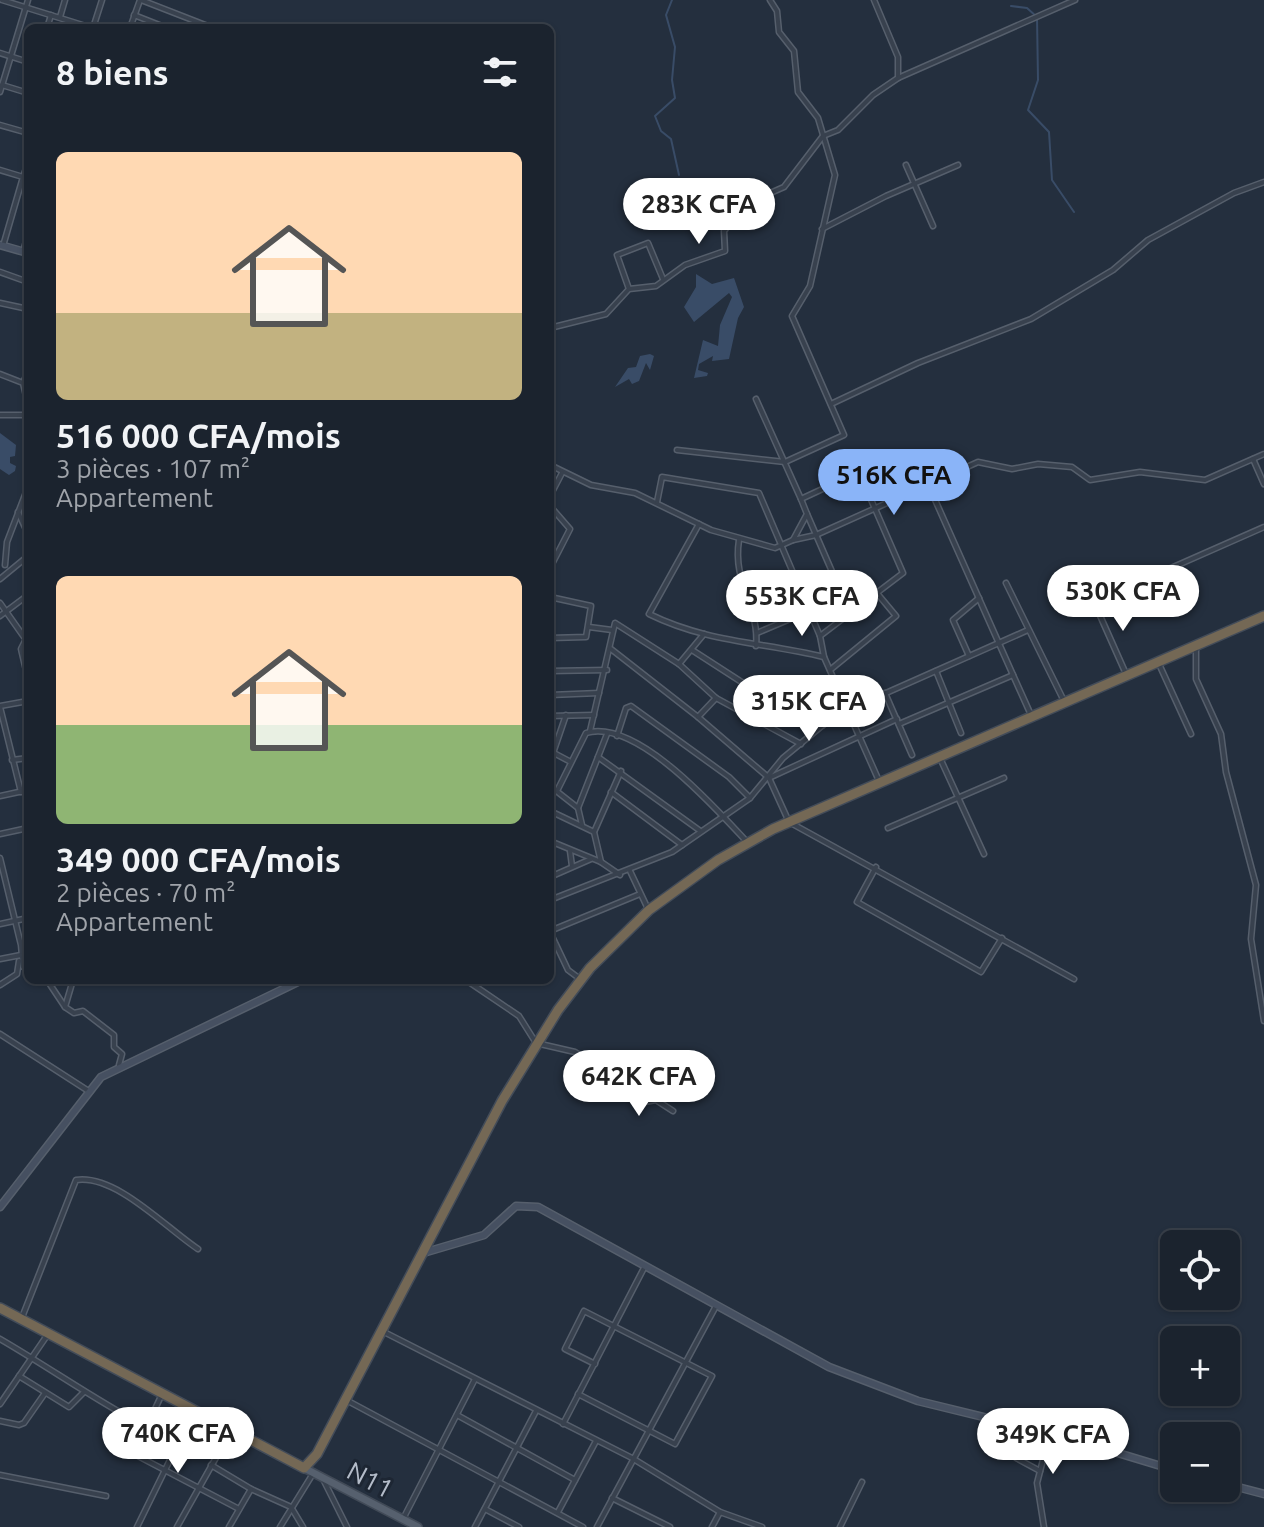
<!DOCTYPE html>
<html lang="fr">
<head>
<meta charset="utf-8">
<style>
  body { margin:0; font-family:Ubuntu,sans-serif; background:#242b36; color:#f1f3f6; height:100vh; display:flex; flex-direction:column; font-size:30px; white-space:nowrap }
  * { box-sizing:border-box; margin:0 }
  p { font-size:26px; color:#a0a4aa }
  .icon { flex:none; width:44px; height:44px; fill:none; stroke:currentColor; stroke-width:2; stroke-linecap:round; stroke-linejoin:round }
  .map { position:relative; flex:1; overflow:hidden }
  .sheet { position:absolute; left:24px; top:24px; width:530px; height:960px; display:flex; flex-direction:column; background:#1b232e; border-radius:12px; box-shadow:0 2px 6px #0004,0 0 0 2px #39404a }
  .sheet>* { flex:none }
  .tools { position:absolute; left:1160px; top:1230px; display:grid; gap:16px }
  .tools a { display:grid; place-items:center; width:80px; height:80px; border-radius:12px; background:#1b232e; box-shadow:0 2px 6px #0004,0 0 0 2px #39404a; font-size:40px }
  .price { position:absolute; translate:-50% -68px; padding:0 18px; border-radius:28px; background:#fff; color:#222; font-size:26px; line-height:52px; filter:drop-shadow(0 2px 4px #0008) }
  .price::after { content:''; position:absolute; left:50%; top:48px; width:24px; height:18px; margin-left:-12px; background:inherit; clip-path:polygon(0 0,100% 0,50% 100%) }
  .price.current { background:#8ab4f8; color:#111 }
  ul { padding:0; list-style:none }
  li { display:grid; align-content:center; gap:16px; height:424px; padding:0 32px }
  li span { display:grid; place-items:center; height:248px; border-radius:12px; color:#555 }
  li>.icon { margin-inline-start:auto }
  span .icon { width:144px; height:144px; fill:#fffc; stroke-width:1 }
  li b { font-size:34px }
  h2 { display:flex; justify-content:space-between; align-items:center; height:96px; padding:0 32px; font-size:34px }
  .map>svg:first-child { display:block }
  .water { fill:#394c67 }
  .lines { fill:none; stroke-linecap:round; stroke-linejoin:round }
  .stream { stroke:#394c67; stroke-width:2 }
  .street-casing { stroke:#565f6c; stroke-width:7 }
  .secondary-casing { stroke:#565f6c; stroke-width:9 }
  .primary-casing { stroke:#414a57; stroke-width:10 }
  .highway-casing { stroke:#434c59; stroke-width:12 }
  .street { stroke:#38414e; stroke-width:4 }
  .secondary { stroke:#465061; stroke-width:6 }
  .primary { stroke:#56606e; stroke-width:7 }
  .highway { stroke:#746855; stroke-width:9 }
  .labels { text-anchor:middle; stroke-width:6; stroke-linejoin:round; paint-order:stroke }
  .street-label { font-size:26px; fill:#b4bcc9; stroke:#1d2633 }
</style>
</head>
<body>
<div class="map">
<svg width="1264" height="1527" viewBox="0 0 1264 1527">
  <rect width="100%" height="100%" fill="#242f3e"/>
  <g class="water">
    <polygon points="696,274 712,284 734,278 744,307 738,318 729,359 712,361 713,356 699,364 698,370 708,373 707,376 694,378 703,340 718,346 720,325 732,297 729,293 694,322 684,307 696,287"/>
    <polygon points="650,354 654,356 650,370 646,363 639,381 632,384 629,379 615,387 628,368 636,367 640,356"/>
    <polygon points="0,433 16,445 15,456 10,457 10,463 16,466 15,471 9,475 0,469"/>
  </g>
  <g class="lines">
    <g class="stream">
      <polyline points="672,0 666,15 675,47 672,80 675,98 655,116 661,131 671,139 679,175"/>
      <polyline points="1011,6 1027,8 1037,17 1038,80 1028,110 1049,132 1052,180 1074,212"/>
    </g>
    <g class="street-casing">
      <g id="street">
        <polyline points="2,0 92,28"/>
        <polyline points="141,0 213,28"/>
        <polyline points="874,0 898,57 898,78"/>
        <polyline points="134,15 167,28"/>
        <polyline points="60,17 65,0"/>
        <polyline points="47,28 51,15"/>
        <polyline points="93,28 102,0"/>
        <polyline points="130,28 140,0"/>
        <polyline points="0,53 28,62"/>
        <polyline points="2,85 28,93"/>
        <polyline points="0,92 28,0"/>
        <polyline points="0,125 28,133"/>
        <polyline points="906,165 933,226"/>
        <polyline points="0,170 23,177 3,246"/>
        <polyline points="23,177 28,163"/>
        <polyline points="822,229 886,196 958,165"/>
        <polyline points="23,252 28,234"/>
        <polyline points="0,272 28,282"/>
        <polyline points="629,289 617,255 648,243 663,279"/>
        <polyline points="0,303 28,309"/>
        <polyline points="550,328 606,314 629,289 656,286 685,265 725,251 724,231 745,204 784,187 823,136 838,130 873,95 898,78 1075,0"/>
        <polyline points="0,374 23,383 28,405"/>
        <polyline points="23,383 28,371"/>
        <polyline points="756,399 801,499"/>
        <polyline points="831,404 918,363 1031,319 1113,270 1148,240 1234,193 1264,182"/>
        <polyline points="0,415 28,415"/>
        <polyline points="677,450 785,462 844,435 792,316 810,286 835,175 818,118 798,92 794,51 779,32 777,11 770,0"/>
        <polyline points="1253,459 1264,484"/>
        <polyline points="550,465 591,485 635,493 711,530 775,548 793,540 807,514 801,499 859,472 903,573 820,636"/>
        <polyline points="928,484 1013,675"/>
        <polyline points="550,496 562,473"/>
        <polyline points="657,502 662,477 759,493 820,636 824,657"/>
        <polyline points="550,506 570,529 550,568"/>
        <polyline points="18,512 28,534"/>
        <polyline points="807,514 850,613"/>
        <path d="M699,524L649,614C708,643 763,642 824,657L879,781"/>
        <path d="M739,540C732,583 760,608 756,646"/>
        <polyline points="793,540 816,535 978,462 1012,469 1038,464 1072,467 1090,480 1140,472 1205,480 1264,454"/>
        <polyline points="5,565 7,542 28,487"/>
        <polyline points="0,579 28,556"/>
        <polyline points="1006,583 1064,701"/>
        <polyline points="550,597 591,606 586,637 550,638"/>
        <polyline points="0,603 24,637"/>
        <polyline points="0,616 28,595"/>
        <polyline points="589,627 612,630"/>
        <polyline points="757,633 809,611"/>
        <polyline points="28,635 21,649 28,679"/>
        <polyline points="1196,647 1196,679 1221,734 1226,772 1256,885 1251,939 1264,1021"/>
        <polyline points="611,649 698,717 769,778 789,822 1074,979"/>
        <polyline points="692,650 740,681 823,725"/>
        <polyline points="969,656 953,620 979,598"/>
        <polyline points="679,664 704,634"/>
        <polyline points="1159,664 1191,734"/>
        <polyline points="830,670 896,616 876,592"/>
        <polyline points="550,671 607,670"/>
        <polyline points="936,671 961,733"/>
        <polyline points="1126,674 1094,602 1264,527"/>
        <polyline points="885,693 912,755"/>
        <polyline points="550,695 599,693"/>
        <polyline points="0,706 28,701"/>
        <polyline points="0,707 21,792"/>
        <polyline points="550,716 594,715"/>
        <polyline points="698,717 716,698"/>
        <polyline points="899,724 1013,675 1031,715"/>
        <polyline points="590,731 615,623 679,664 716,698 801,744"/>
        <polyline points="617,736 626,708 631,706 729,777 750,798"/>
        <polyline points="550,751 569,761"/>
        <polyline points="553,753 566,715"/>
        <polyline points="598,757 699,830"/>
        <polyline points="940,758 984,854"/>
        <polyline points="12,760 28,758"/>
        <polyline points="771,777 897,719"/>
        <polyline points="550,786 578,808"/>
        <path d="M557,791L586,733C637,718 716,809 748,843"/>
        <polyline points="611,792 682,845"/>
        <polyline points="0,796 28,790"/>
        <polyline points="550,811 594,832"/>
        <polyline points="582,825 578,808 607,734"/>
        <polyline points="888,828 1004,778"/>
        <polyline points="0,834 28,828"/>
        <polyline points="550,841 601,862 620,875"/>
        <polyline points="570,851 572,866"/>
        <polyline points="0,858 21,945 23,967 28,968"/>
        <polyline points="601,862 594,832 621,771"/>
        <polyline points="876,867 857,902 981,972 1002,938"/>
        <polyline points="630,871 648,909"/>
        <polyline points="550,877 591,859"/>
        <polyline points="550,900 672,852 750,798 783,758 823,725 850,709 1028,630"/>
        <polyline points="0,924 28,918"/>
        <polyline points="550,931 640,894"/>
        <polyline points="550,932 568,970 580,979"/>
        <polyline points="0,959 21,955"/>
        <polyline points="47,980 65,1007"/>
        <polyline points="73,980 65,1007 74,1013 83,1011 114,1035 114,1047 122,1054 119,1065"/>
        <polyline points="466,980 519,1016 536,1043 575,1052 635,1088 639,1103 656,1100 673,1111"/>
        <polyline points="0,985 17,974 19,961"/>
        <polyline points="0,1034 90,1092"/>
        <polyline points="635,1088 641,1079"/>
        <path d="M21,1320L76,1180C116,1174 166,1228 198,1249"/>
        <polyline points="384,1332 632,1458 720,1512 762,1527"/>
        <path d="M0,1339C50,1368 95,1400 146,1427"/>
        <polyline points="19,1376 69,1407 84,1392"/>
        <polyline points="162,1394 134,1454 239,1509"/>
        <polyline points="578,1394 675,1444 712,1376 584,1311 565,1349 595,1364"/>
        <polyline points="348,1401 583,1527"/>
        <polyline points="0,1404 48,1334"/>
        <polyline points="457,1415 575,1480"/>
        <polyline points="0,1421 19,1425 24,1423 45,1393"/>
        <polyline points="563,1424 645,1266"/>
        <polyline points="1030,1428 1016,1458 1040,1471"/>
        <polyline points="1038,1432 1044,1456 1037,1483 1044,1527"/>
        <polyline points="211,1465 251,1489 291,1507 303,1527"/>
        <polyline points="0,1475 106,1496"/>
        <polyline points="323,1479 347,1527"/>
        <polyline points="612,1498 670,1527"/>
        <polyline points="485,1509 519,1527"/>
        <polyline points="558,1512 596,1441"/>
        <polyline points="403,1519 475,1379"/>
        <polyline points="137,1527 194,1411"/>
        <polyline points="177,1527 231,1431"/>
        <polyline points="229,1527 251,1489"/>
        <polyline points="280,1527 314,1472"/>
        <polyline points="475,1527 536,1411"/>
        <polyline points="597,1527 716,1306"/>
        <polyline points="712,1527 720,1512"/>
        <polyline points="840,1527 862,1482"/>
      </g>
    </g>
    <g class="secondary-casing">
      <g id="secondary">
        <polyline points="0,245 28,253"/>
        <polyline points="0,1207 101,1077 302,980"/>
        <polyline points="423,1253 484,1235 516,1206 538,1207 829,1367 918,1401 1065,1437 1174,1470"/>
        <polyline points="1226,1484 1264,1494"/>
      </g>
    </g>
    <g class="primary-casing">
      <polyline id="primary" points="304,1468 418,1527"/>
    </g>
    <g class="highway-casing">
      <polyline id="highway" points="0,1308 304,1468 317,1454 502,1101 558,1010 590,968 649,910 718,860 773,829 1264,616"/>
    </g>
    <use href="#street" class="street"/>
    <use href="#secondary" class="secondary"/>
    <use href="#primary" class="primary"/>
    <use href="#highway" class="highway"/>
  </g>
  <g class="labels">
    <g class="street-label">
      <text transform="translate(370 1480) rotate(28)" y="9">N11</text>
    </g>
  </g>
</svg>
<div class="tools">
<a><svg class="icon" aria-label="locate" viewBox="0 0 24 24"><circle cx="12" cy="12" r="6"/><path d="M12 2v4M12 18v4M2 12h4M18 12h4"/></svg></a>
<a>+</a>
<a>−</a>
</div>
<b class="price" style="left:699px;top:246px">283K CFA</b>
<b class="price current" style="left:894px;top:517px">516K CFA</b>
<b class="price" style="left:1123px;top:633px">530K CFA</b>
<b class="price" style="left:802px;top:638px">553K CFA</b>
<b class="price" style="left:809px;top:743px">315K CFA</b>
<b class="price" style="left:639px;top:1118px">642K CFA</b>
<b class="price" style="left:178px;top:1475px">740K CFA</b>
<b class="price" style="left:1053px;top:1476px">349K CFA</b>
<section class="sheet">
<h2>8 biens<svg class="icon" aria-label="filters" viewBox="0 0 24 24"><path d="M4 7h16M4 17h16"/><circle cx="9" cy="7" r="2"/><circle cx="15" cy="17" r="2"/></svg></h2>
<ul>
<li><span style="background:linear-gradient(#ffd9b3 65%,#c2b280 0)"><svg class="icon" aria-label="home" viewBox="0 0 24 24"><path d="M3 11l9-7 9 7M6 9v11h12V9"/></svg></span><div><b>516 000 CFA/mois</b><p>3 pièces · 107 m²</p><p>Appartement</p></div></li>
<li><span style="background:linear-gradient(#ffd9b3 60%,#8fb573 0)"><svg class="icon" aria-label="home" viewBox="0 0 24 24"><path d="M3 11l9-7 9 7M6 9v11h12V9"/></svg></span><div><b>349 000 CFA/mois</b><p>2 pièces · 70 m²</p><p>Appartement</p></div></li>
</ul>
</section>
</div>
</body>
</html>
